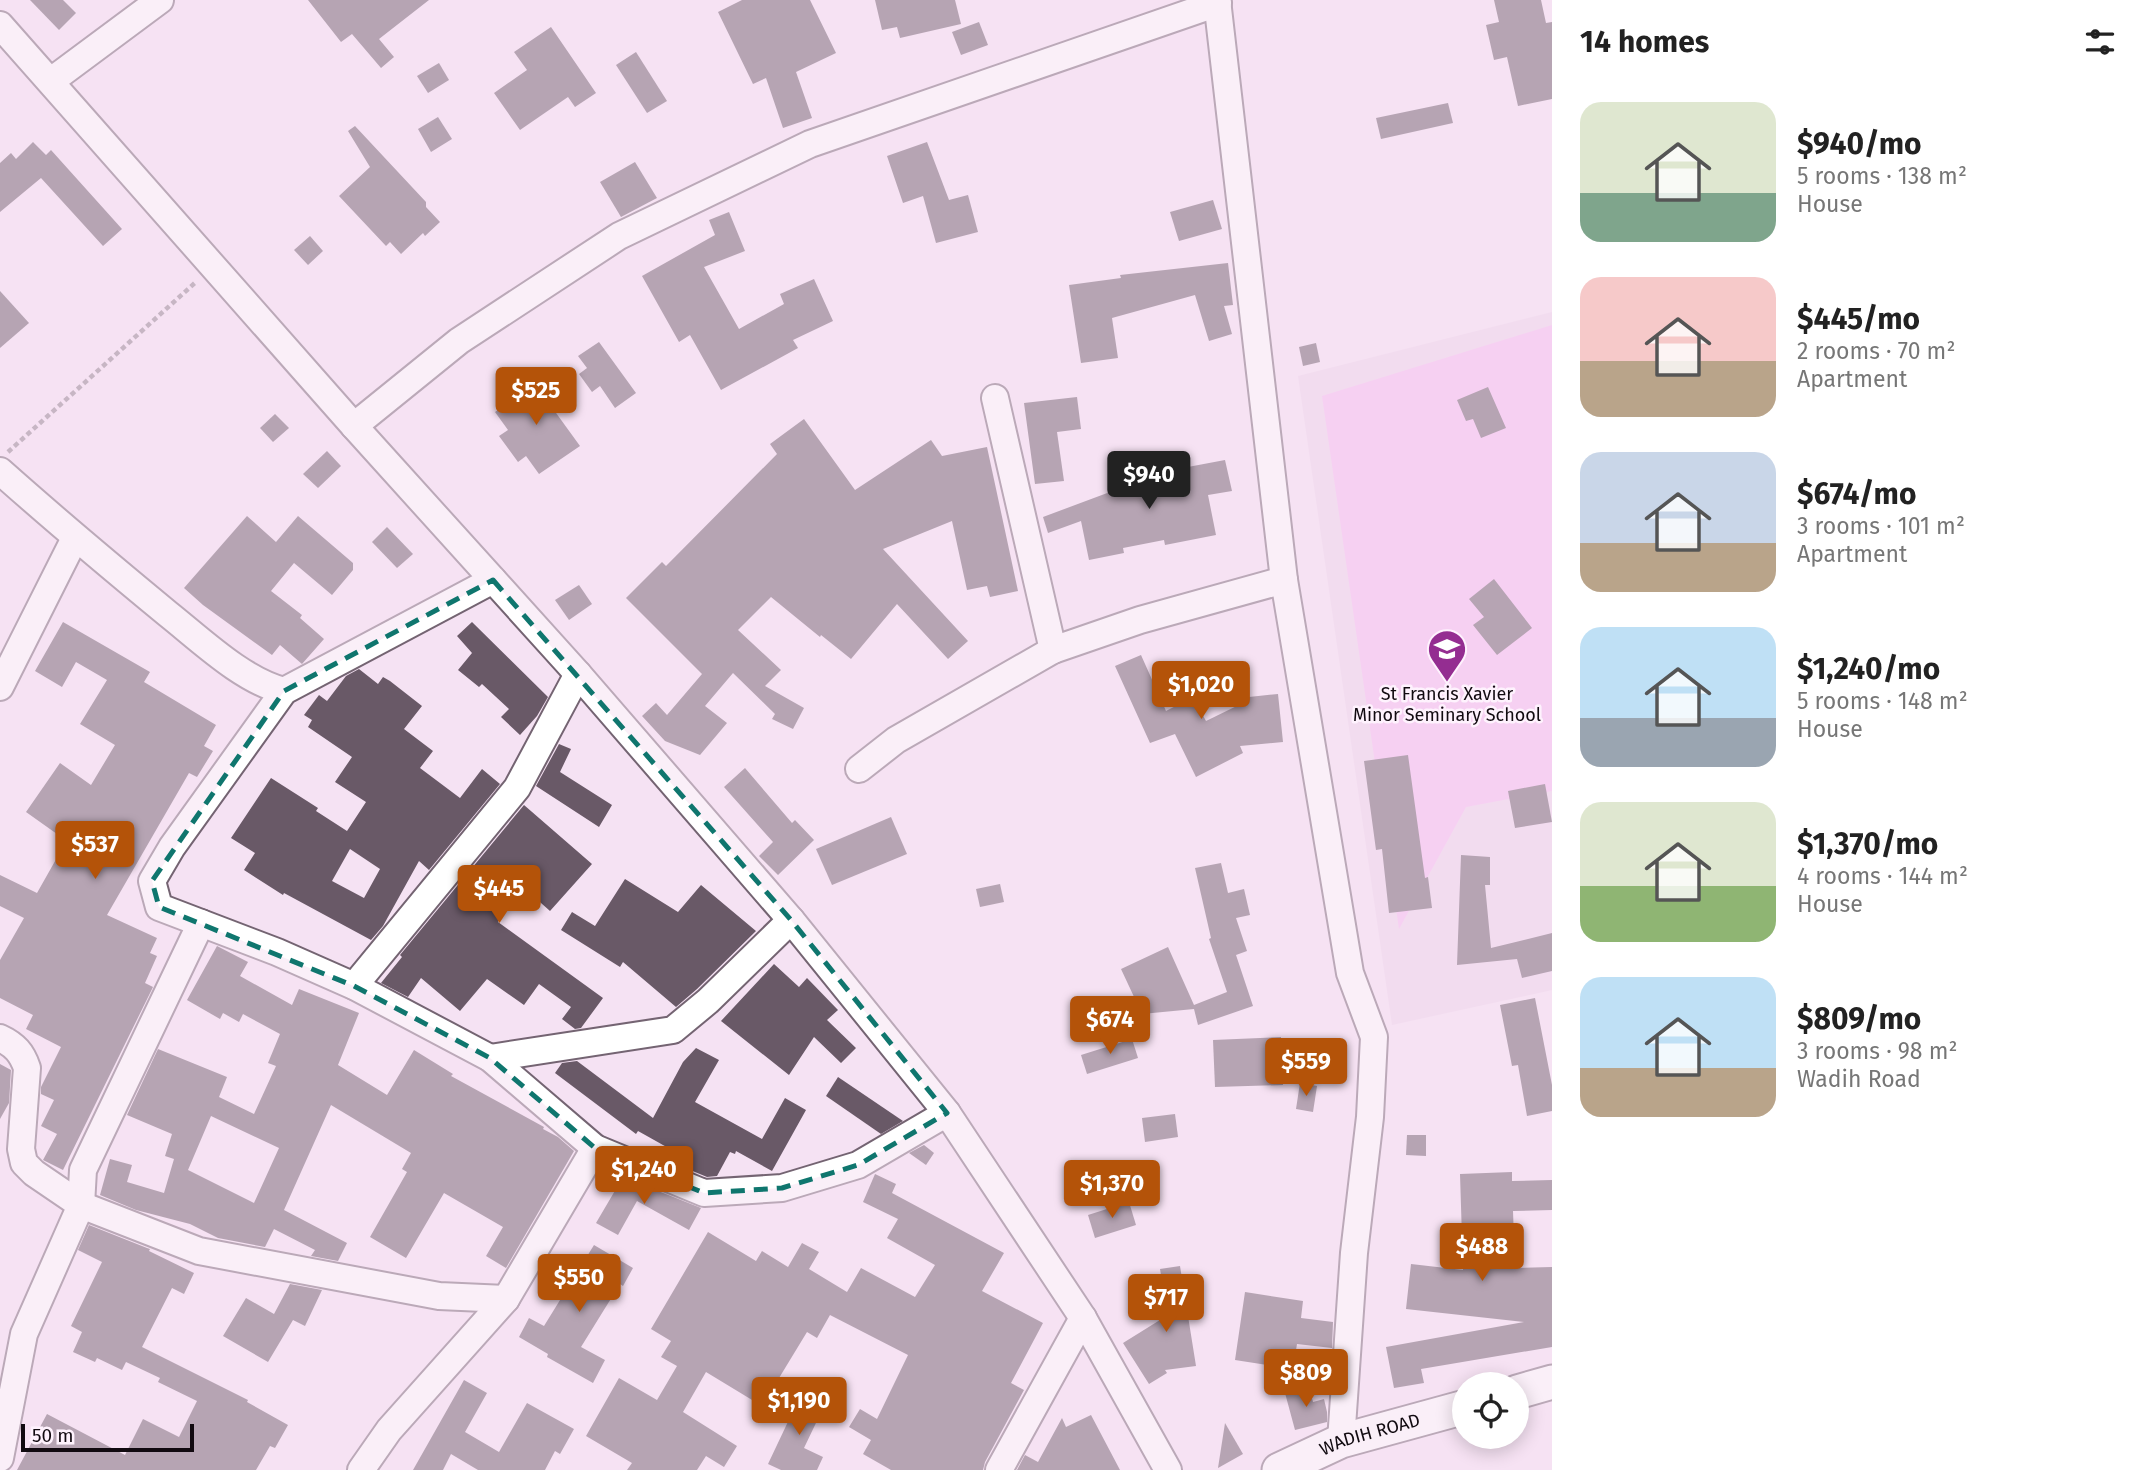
<!DOCTYPE html>
<html lang="en">
<head>
<meta charset="utf-8">
<style>
  body { margin:0; font-family:"Fira Sans",sans-serif; background:#f6f6f6; color:#222; height:100vh; display:flex; flex-direction:column; font-size:26px; white-space:nowrap }
  * { box-sizing:border-box; margin:0 }
  p { font-size:23px; color:#767676 }
  .icon { flex:none; width:38px; height:38px; fill:none; stroke:currentColor; stroke-width:2; stroke-linecap:round; stroke-linejoin:round }
  .map { position:relative; flex:1; overflow:hidden }
  .side { display:flex; flex-direction:column; background:#fff; width:595px }
  .side>* { flex:none }
  .tools { position:absolute; left:1452px; top:1372px; display:grid; gap:14px }
  .tools a { display:grid; place-items:center; width:77px; height:77px; border-radius:50%; background:#fff; box-shadow:0 4px 18px #0003; font-size:35px }
  .scale { position:absolute; left:21px; bottom:18px; width:173px; box-sizing:border-box; padding-left:7px; border:4px solid #110a10; border-top:0; font-size:19px; line-height:24px; white-space:nowrap; color:#110a10; -webkit-text-stroke:5px #fef2fd; paint-order:stroke }
  .price { position:absolute; translate:-50% -60px; padding:0 16px; border-radius:7px; background:#b45309; color:#fff; font-size:23px; line-height:46px; filter:drop-shadow(0 2px 4px #0008) }
  .price::after { content:''; position:absolute; left:50%; top:42px; width:21px; height:16px; margin-left:-10px; background:inherit; clip-path:polygon(0 0,100% 0,50% 100%) }
  .price.selected { background:#222; color:#fff }
  ul { padding:0; list-style:none }
  li { display:flex; align-items:center; gap:21px; height:175px; padding:0 28px }
  li span { display:grid; place-items:center; flex:none; width:196px; height:140px; border-radius:21px; color:#555 }
  li>.icon { margin-inline-start:auto }
  span .icon { width:84px; height:84px; fill:#fffc; stroke-width:1 }
  li b { font-size:30px }
  h2 { display:flex; justify-content:space-between; align-items:center; height:84px; padding:0 28px; font-size:30px }
  main { display:flex; flex:1; min-height:0 }
  .map>svg:first-child { display:block }
  .built { fill:#eed5ec }
  .green { fill:#f7baf2 }
  .building { fill:#695967; fill-rule:evenodd }
  .lines { fill:none; stroke-linecap:round; stroke-linejoin:round }
  .minor-casing { stroke:#746472; stroke-width:30 }
  .tertiary-casing { stroke:#746472; stroke-width:37 }
  .path { stroke:#8e808c; stroke-width:4.5; stroke-dasharray:5 3.5; stroke-linecap:butt }
  .minor { stroke:#fff; stroke-width:26 }
  .tertiary { stroke:#fff; stroke-width:33 }
  .marked { fill:none; stroke:#0f766e; stroke-width:5; stroke-dasharray:14 9; stroke-linejoin:round }
  .labels { text-anchor:middle; stroke-width:5; stroke-linejoin:round; paint-order:stroke }
  .poi-label { font-size:18px; fill:#110a10; stroke:#fef2fd }
  .street-label { font-size:18px; fill:#110a10; stroke:#fef2fd }
</style>
</head>
<body>
<main>
<div class="map">
<svg width="1552" height="1470" viewBox="0 0 1552 1470">
  <rect width="100%" height="100%" fill="#f5e2f3"/>
  <polygon class="built" points="1552,312 1552,990 1392,1025 1298,376"/>
  <polygon class="green" points="1552,325 1552,791 1466,807 1399,929 1322,396"/>
  <g class="building">
    <polygon points="30,0 63,0 76,13 59,30"/>
    <polygon points="308,0 429,0 379,39 394,57 381,68 352,34 341,42"/>
    <polygon points="742,0 810,0 836,53 796,72 812,118 783,128 766,78 753,84 718,12"/>
    <polygon points="875,0 955,0 961,24 900,38 897,27 882,30"/>
    <polygon points="1494,0 1541,0 1546,23 1552,22 1552,99 1518,106 1507,57 1494,60 1486,25 1499,22"/>
    <polygon points="979,22 988,45 961,55 952,32"/>
    <polygon points="551,27 596,93 575,107 568,97 520,130 494,93 527,70 514,52"/>
    <polygon points="636,52 667,101 647,113 616,65"/>
    <polygon points="439,63 449,80 428,93 417,76"/>
    <polygon points="1448,103 1453,123 1381,139 1376,118"/>
    <polygon points="438,117 452,139 431,152 418,129"/>
    <polygon points="355,126 426,202 426,207 440,222 425,236 423,233 401,254 390,242 386,246 339,196 370,167 348,131"/>
    <polygon points="33,142 46,155 51,150 122,229 103,246 41,178 0,212 0,163 11,153 16,159"/>
    <polygon points="927,142 949,200 968,195 978,232 936,243 923,196 903,203 887,156"/>
    <polygon points="635,162 657,198 621,217 600,182"/>
    <polygon points="1213,200 1222,229 1179,241 1170,212"/>
    <polygon points="729,212 745,251 704,267 739,329 784,304 780,294 814,279 833,321 793,340 798,348 721,390 690,335 679,342 642,276 715,235 709,220"/>
    <polygon points="310,236 323,251 308,265 294,250"/>
    <polygon points="1228,263 1233,305 1224,306 1232,334 1209,341 1195,295 1112,318 1118,358 1081,363 1069,285 1121,278 1120,275"/>
    <polygon points="0,291 29,323 0,348"/>
    <polygon points="599,342 636,393 615,408 600,386 592,392 579,374 587,368 578,356"/>
    <polygon points="1316,343 1320,362 1303,366 1299,347"/>
    <polygon points="546,375 561,398 551,406 580,446 539,474 526,456 518,462 499,436 508,430 495,412"/>
    <polygon points="1488,387 1506,428 1481,438 1473,419 1466,421 1457,400"/>
    <polygon points="1077,397 1081,429 1057,432 1064,481 1035,484 1024,403"/>
    <polygon points="275,414 289,428 273,442 260,428"/>
    <polygon points="804,419 855,490 931,440 942,456 987,447 1018,591 990,597 987,586 967,590 952,521 883,549 968,641 948,659 897,604 851,659 821,635 820,637 771,597 738,630 781,670 765,686 804,708 793,729 772,719 775,714 733,673 705,706 727,723 700,755 665,741 642,716 656,703 667,715 702,674 626,598 662,562 666,566 777,454 770,444"/>
    <polygon points="327,451 341,466 318,488 303,474"/>
    <polygon points="1225,460 1232,491 1208,495 1216,535 1165,545 1164,540 1123,548 1124,553 1089,560 1081,521 1048,533 1043,517 1126,486 1157,480 1156,473"/>
    <polygon points="247,516 276,542 298,516 353,563 353,570 332,595 294,563 271,591 302,615 300,618 324,639 302,664 280,645 272,655 203,605 184,588"/>
    <polygon points="387,527 413,554 397,568 372,542"/>
    <polygon points="1494,579 1532,628 1497,655 1473,625 1484,617 1469,599"/>
    <polygon points="579,585 592,604 569,620 555,600"/>
    <polygon points="63,622 150,672 144,682 216,725 204,746 213,751 197,777 189,773 107,915 157,938 150,953 157,956 145,983 153,987 63,1170 43,1160 57,1134 41,1126 54,1100 41,1094 41,1087 61,1047 26,1029 33,1015 0,998 0,960 24,918 0,906 0,875 37,893 63,847 60,845 64,839 26,812 60,763 91,785 115,745 80,724 107,680 76,662 62,687 35,671"/>
    <polygon points="472,622 548,697 537,716 520,735 501,717 509,709 482,684 479,687 458,670 472,653 457,636"/>
    <polygon points="1141,655 1166,711 1193,697 1206,721 1249,700 1249,697 1278,694 1283,742 1240,746 1243,753 1196,777 1175,734 1150,743 1115,666"/>
    <path d="M359,669L378,684L383,677L390,681L422,706L404,729L433,751L420,768L460,798L482,769L500,784L429,870L419,861L383,926L371,940L284,893L283,895L244,870L255,853L231,838L271,778L318,808L316,811L347,831L366,802L335,782L352,757L308,727L312,720L304,715L319,695L327,701L346,676ZM350,849L380,869L364,898L332,881Z"/>
    <polygon points="559,744 571,749 560,772 612,805 599,827 536,786"/>
    <polygon points="1408,755 1425,878 1428,877 1432,908 1389,913 1382,849 1376,850 1364,761"/>
    <polygon points="745,768 792,823 795,820 814,840 778,875 759,856 773,842 724,787"/>
    <polygon points="1545,784 1552,822 1515,828 1508,791"/>
    <polygon points="524,805 592,864 550,911 532,895 523,906 512,900 498,922 603,998 581,1028 575,1029 562,1019 571,1007 539,984 524,1005 487,979 460,1011 421,978 408,997 381,983 402,957 400,955"/>
    <polygon points="891,817 907,854 832,885 816,849"/>
    <polygon points="1461,855 1490,857 1490,885 1485,885 1491,948 1552,933 1552,971 1522,978 1517,959 1457,965"/>
    <polygon points="1221,863 1228,893 1244,889 1250,915 1236,918 1247,951 1236,955 1253,1006 1198,1025 1194,1009 1142,1014 1121,969 1168,947 1194,1005 1227,992 1209,939 1211,938 1195,868"/>
    <polygon points="625,879 678,912 701,885 756,931 697,989 676,1007 623,962 620,967 561,930 572,912 595,926"/>
    <polygon points="1000,884 1004,902 980,907 976,889"/>
    <path d="M217,946L248,962L240,976L292,1005L299,989L359,1013L338,1065L387,1095L414,1050L453,1074L451,1076L544,1127L543,1129L558,1137L574,1151L506,1268L486,1256L503,1227L444,1193L406,1258L370,1237L407,1172L402,1169L411,1153L331,1105L284,1210L347,1243L338,1261L311,1256L315,1250L274,1229L265,1247L218,1238L190,1224L136,1210L100,1195L110,1159L132,1165L127,1182L164,1193L174,1159L165,1156L172,1134L127,1115L158,1049L227,1077L219,1097L254,1114L276,1066L268,1063L280,1034L243,1014L239,1022L223,1013L220,1019L187,1000ZM211,1116L279,1148L254,1203L188,1170Z"/>
    <polygon points="774,964 799,987 807,978 838,1010 827,1020 856,1048 841,1063 814,1037 789,1075 721,1021"/>
    <polygon points="1535,998 1552,1085 1552,1111 1527,1116 1518,1065 1512,1066 1500,1005"/>
    <polygon points="1281,1037 1283,1085 1215,1087 1213,1040"/>
    <polygon points="1132,1039 1138,1058 1087,1074 1081,1055"/>
    <polygon points="696,1048 719,1060 695,1102 762,1139 785,1098 806,1110 772,1171 736,1151 735,1154 730,1152 717,1176 707,1177 683,1167 688,1159 638,1131 636,1134 555,1073 562,1063 577,1061 653,1118 683,1062"/>
    <polygon points="0,1064 11,1070 9,1103 0,1119"/>
    <polygon points="838,1077 903,1121 881,1134 826,1096"/>
    <polygon points="1300,1083 1317,1086 1313,1112 1296,1109"/>
    <polygon points="1175,1114 1178,1137 1145,1142 1142,1118"/>
    <polygon points="1407,1135 1426,1135 1426,1156 1406,1155"/>
    <polygon points="924,1145 934,1153 926,1165 909,1153"/>
    <polygon points="1512,1172 1512,1181 1552,1180 1552,1210 1513,1211 1515,1268 1552,1267 1552,1347 1421,1369 1424,1383 1394,1388 1386,1347 1524,1322 1406,1309 1411,1264 1463,1270 1460,1174"/>
    <polygon points="875,1174 896,1184 892,1193 1004,1253 982,1291 1043,1323 1011,1383 1024,1390 985,1462 983,1470 891,1470 863,1454 871,1440 849,1427 860,1409 877,1419 908,1355 830,1315 817,1338 807,1332 762,1406 706,1372 683,1412 737,1446 724,1467 706,1456 697,1470 627,1470 632,1463 586,1436 619,1378 657,1400 677,1366 661,1357 671,1341 651,1329 708,1232 756,1261 762,1251 788,1267 802,1243 819,1252 809,1269 847,1292 861,1268 915,1297 935,1265 887,1238 898,1219 863,1202"/>
    <polygon points="623,1177 701,1208 689,1230 637,1201 618,1235 596,1223"/>
    <polygon points="1129,1202 1136,1225 1095,1238 1088,1215"/>
    <polygon points="89,1225 147,1248 150,1249 149,1251 194,1273 184,1294 172,1288 142,1347 248,1400 247,1402 288,1425 275,1448 270,1446 256,1470 17,1470 47,1414 125,1455 143,1419 179,1437 197,1401 158,1382 160,1378 126,1362 122,1370 97,1358 95,1362 73,1352 82,1332 71,1326 102,1262 78,1250"/>
    <polygon points="594,1245 633,1268 623,1286 620,1284 581,1347 605,1360 593,1383 547,1357 548,1354 519,1337 529,1318 544,1326"/>
    <polygon points="1180,1266 1196,1366 1165,1370 1167,1373 1149,1384 1123,1343 1168,1315 1160,1269"/>
    <polygon points="290,1284 322,1290 305,1326 293,1320 268,1362 223,1336 246,1298 274,1314"/>
    <polygon points="1245,1292 1303,1301 1301,1318 1333,1322 1332,1348 1297,1344 1293,1369 1235,1360"/>
    <polygon points="464,1380 487,1393 465,1432 499,1452 527,1403 574,1429 560,1454 555,1451 545,1470 478,1470 451,1454 443,1470 413,1470"/>
    <polygon points="1309,1387 1313,1402 1324,1399 1327,1412 1327,1422 1295,1430 1285,1393"/>
    <polygon points="803,1390 826,1402 804,1448 823,1457 817,1470 781,1470 768,1464"/>
    <polygon points="1091,1415 1120,1470 1017,1470 1025,1455 1038,1462 1062,1418 1066,1427"/>
    <polygon points="1225,1423 1243,1454 1218,1468"/>
  </g>
  <g class="lines">
    <g class="minor-casing">
      <g id="minor">
        <polyline points="1217,0 1284,580 1350,973 1374,1037 1370,1117 1354,1253 1341,1441"/>
        <polyline points="0,25 354,426 578,674 791,920 947,1113 1083,1318 1168,1470"/>
        <polyline points="51,81 160,0"/>
        <polyline points="995,398 1053,650"/>
        <polyline points="354,426 459,341 619,236 810,144 1218,3"/>
        <path d="M0,471C55,520 111,567 168,614C202,641 242,680 284,691"/>
        <polyline points="493,580 284,691 172,847 152,881 159,907 277,952 354,986 490,1058 595,1148 704,1193 782,1188 858,1165 947,1113"/>
        <polyline points="0,687 75,538"/>
        <polyline points="859,769 896,740 1053,650 1140,620 1284,580"/>
        <polyline points="354,986 517,788 578,674"/>
        <path d="M0,1038C15,1045 22,1053 27,1068L21,1149L24,1163L34,1173L81,1205L199,1251L439,1296L506,1299"/>
        <polyline points="490,1058 673,1030 708,1001 791,920"/>
        <polyline points="0,1458 24,1334 81,1205 83,1170 201,923"/>
        <polyline points="361,1470 389,1430 506,1299 595,1148"/>
        <polyline points="999,1470 1083,1318"/>
      </g>
    </g>
    <g class="tertiary-casing">
      <g id="tertiary">
        <polyline points="1517,1392 1552,1382"/>
        <path id="s1" d="M1279,1470L1341,1441L1465,1407"/>
      </g>
    </g>
    <polyline class="path" points="8,452 197,281"/>
    <use href="#minor" class="minor"/>
    <use href="#tertiary" class="tertiary"/>
  </g>
  <path d="M0 0H1552V1470H0ZM493,580L791,920L947,1113L858,1165L782,1188L704,1193L595,1148L490,1058L354,986L159,907L152,881L284,691Z" fill="#f5e2f3" fill-opacity=".55" fill-rule="evenodd"/>
  <path class="marked" d="M493,580L791,920L947,1113L858,1165L782,1188L704,1193L595,1148L490,1058L354,986L159,907L152,881L284,691Z"/>
  <defs>
    <g id="school-pin" transform="scale(2.0125)"><path d="M0 17L-7.5 6A9.5 9.5 0 1 1 7.5 6Z" fill="#942d91" stroke="#fef2fd"/><path d="M0-5L7-2L0 1L-7-2ZM-4 1L0 2.5L4 1V4Q0 6-4 4Z" fill="#fff"/></g>
  </defs>
  <g fill-rule="evenodd">
    <use href="#school-pin" x="1447" y="649"/>
  </g>
  <g class="labels">
    <g class="poi-label">
      <text x="1447" y="700">St Francis Xavier<tspan x="1447" dy="21">Minor Seminary School</tspan></text>
    </g>
    <g class="street-label">
      <text dy="6" stroke="none"><textPath href="#s1" startOffset="98">WADIH ROAD</textPath></text>
    </g>
  </g>
</svg>
<div class="tools">
<a><svg class="icon" aria-label="locate" viewBox="0 0 24 24"><circle cx="12" cy="12" r="6"/><path d="M12 2v4M12 18v4M2 12h4M18 12h4"/></svg></a>
</div>
<div class="scale">50 m</div>
<b class="price" style="left:536px;top:427px">$525</b>
<b class="price selected" style="left:1149px;top:511px">$940</b>
<b class="price" style="left:1201px;top:721px">$1,020</b>
<b class="price" style="left:95px;top:881px">$537</b>
<b class="price" style="left:499px;top:925px">$445</b>
<b class="price" style="left:1110px;top:1056px">$674</b>
<b class="price" style="left:1306px;top:1098px">$559</b>
<b class="price" style="left:644px;top:1206px">$1,240</b>
<b class="price" style="left:1112px;top:1220px">$1,370</b>
<b class="price" style="left:1482px;top:1283px">$488</b>
<b class="price" style="left:579px;top:1314px">$550</b>
<b class="price" style="left:1166px;top:1334px">$717</b>
<b class="price" style="left:1306px;top:1409px">$809</b>
<b class="price" style="left:799px;top:1437px">$1,190</b>
</div>
<section class="side">
<h2>14 homes<svg class="icon" aria-label="filters" viewBox="0 0 24 24"><path d="M4 7h16M4 17h16"/><circle cx="9" cy="7" r="2"/><circle cx="15" cy="17" r="2"/></svg></h2>
<ul>
<li><span style="background:linear-gradient(#dfe7d0 65%,#7fa58c 0)"><svg class="icon" aria-label="home" viewBox="0 0 24 24"><path d="M3 11l9-7 9 7M6 9v11h12V9"/></svg></span><div><b>$940/mo</b><p>5 rooms · 138 m²</p><p>House</p></div></li>
<li><span style="background:linear-gradient(#f6c9c9 60%,#b9a48a 0)"><svg class="icon" aria-label="home" viewBox="0 0 24 24"><path d="M3 11l9-7 9 7M6 9v11h12V9"/></svg></span><div><b>$445/mo</b><p>2 rooms · 70 m²</p><p>Apartment</p></div></li>
<li><span style="background:linear-gradient(#c9d6e8 65%,#b9a48a 0)"><svg class="icon" aria-label="home" viewBox="0 0 24 24"><path d="M3 11l9-7 9 7M6 9v11h12V9"/></svg></span><div><b>$674/mo</b><p>3 rooms · 101 m²</p><p>Apartment</p></div></li>
<li><span style="background:linear-gradient(#bfe0f5 65%,#9aa5b1 0)"><svg class="icon" aria-label="home" viewBox="0 0 24 24"><path d="M3 11l9-7 9 7M6 9v11h12V9"/></svg></span><div><b>$1,240/mo</b><p>5 rooms · 148 m²</p><p>House</p></div></li>
<li><span style="background:linear-gradient(#dfe7d0 60%,#8fb573 0)"><svg class="icon" aria-label="home" viewBox="0 0 24 24"><path d="M3 11l9-7 9 7M6 9v11h12V9"/></svg></span><div><b>$1,370/mo</b><p>4 rooms · 144 m²</p><p>House</p></div></li>
<li><span style="background:linear-gradient(#bfe0f5 65%,#b9a48a 0)"><svg class="icon" aria-label="home" viewBox="0 0 24 24"><path d="M3 11l9-7 9 7M6 9v11h12V9"/></svg></span><div><b>$809/mo</b><p>3 rooms · 98 m²</p><p>Wadih Road</p></div></li>
</ul>
</section>
</main>
</body>
</html>
